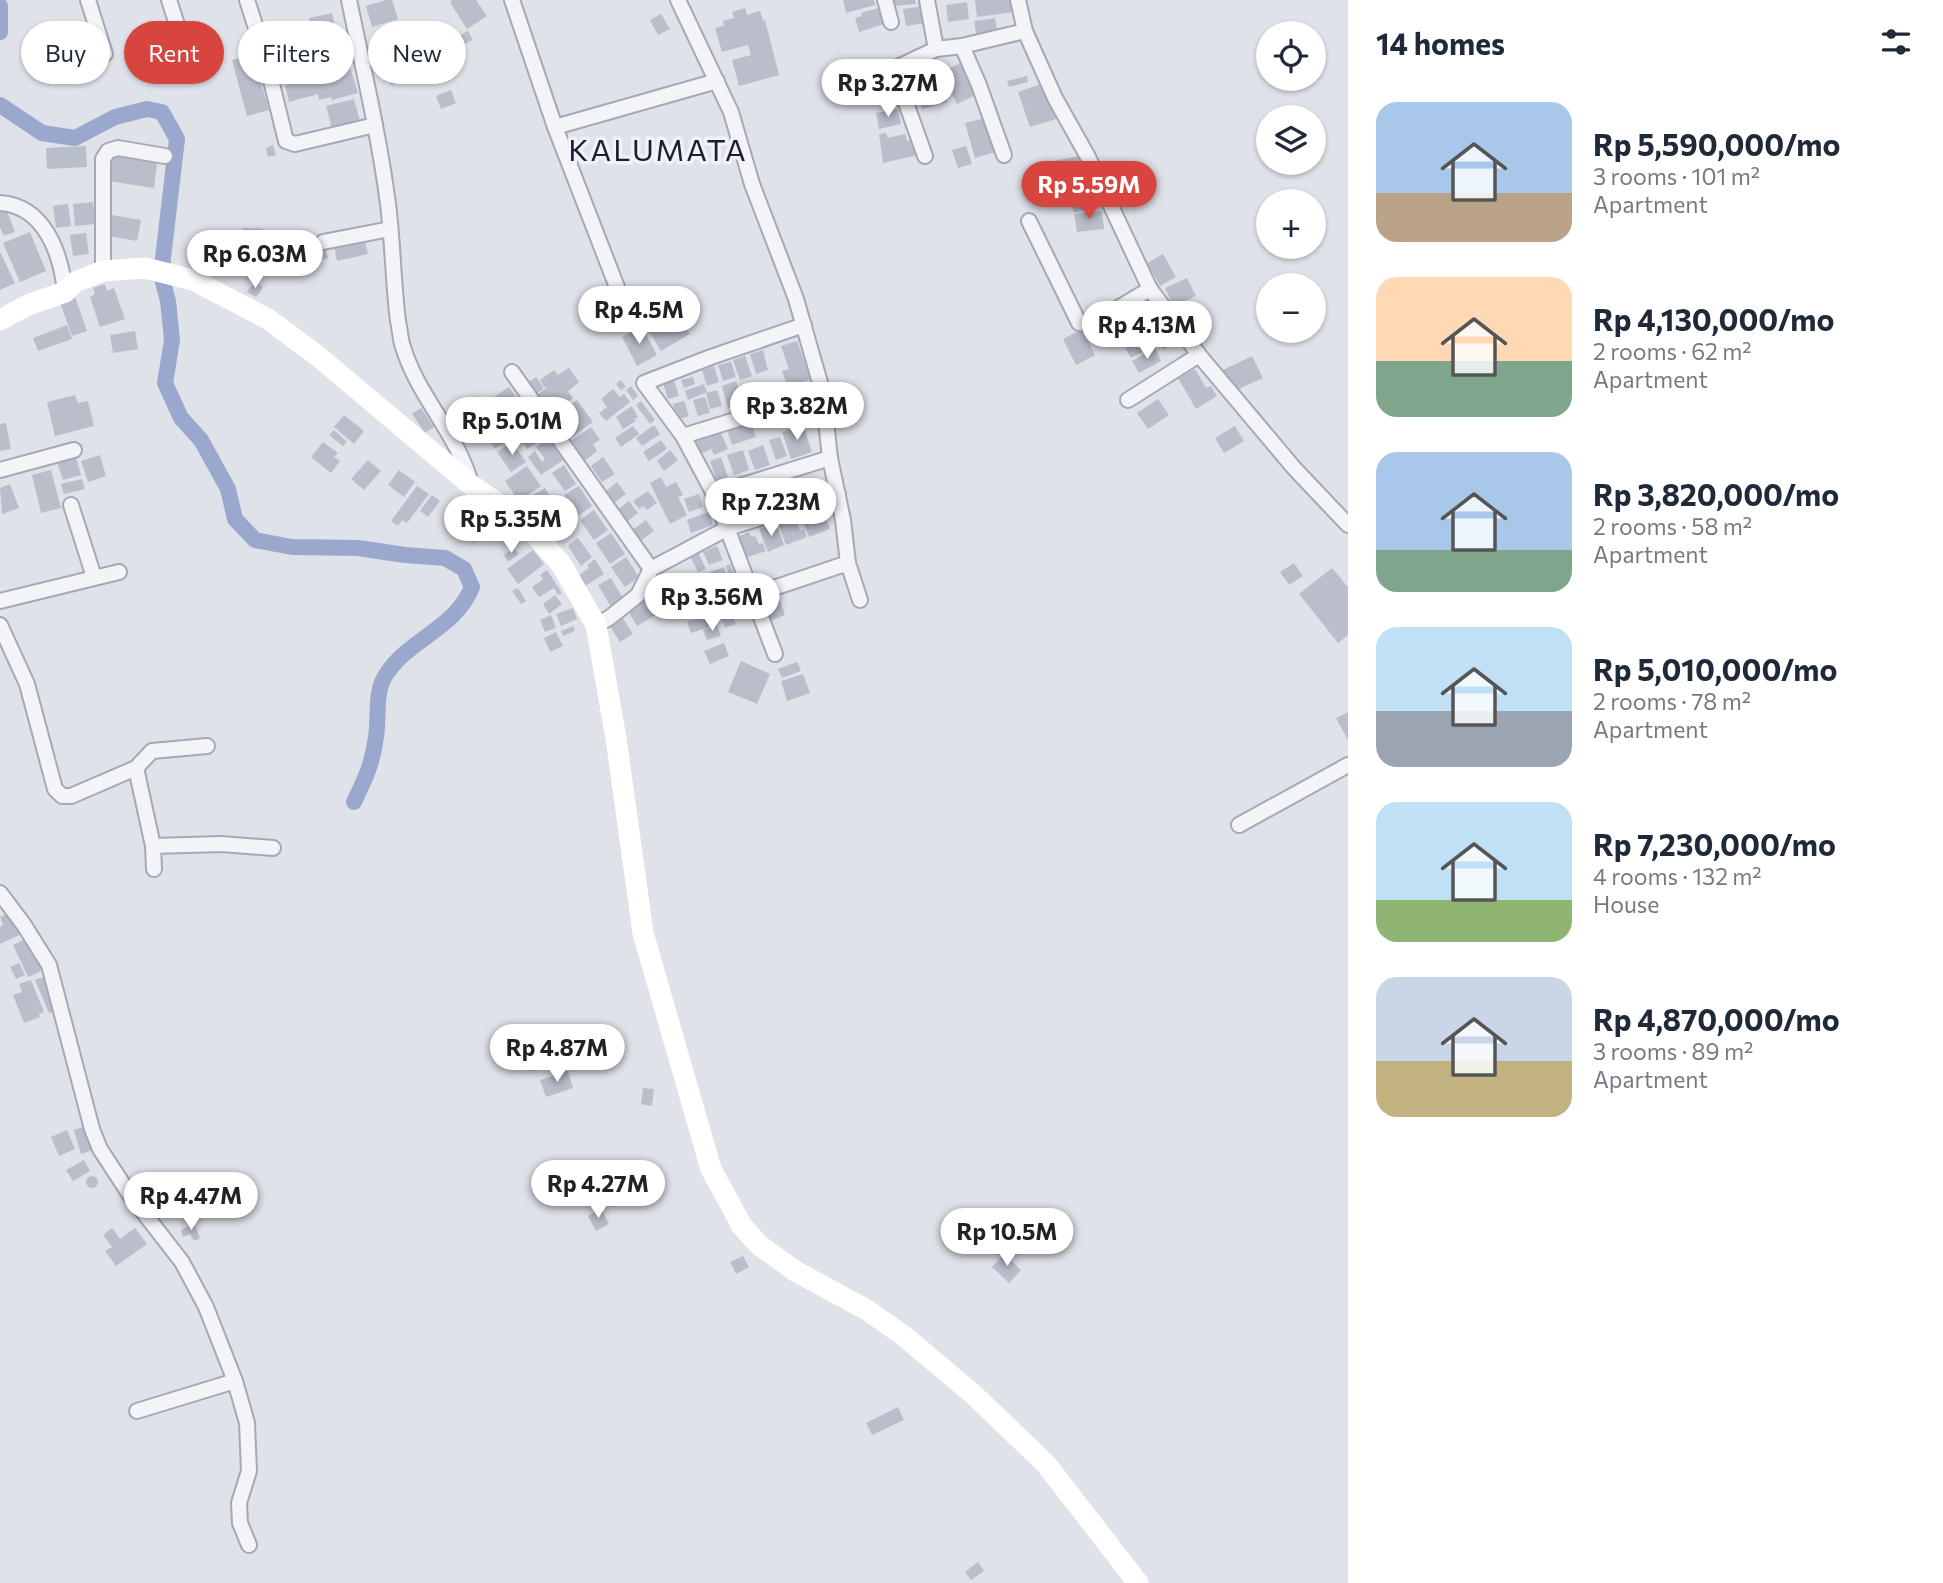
<!DOCTYPE html>
<html lang="en">
<head>
<meta charset="utf-8">
<style>
  body { margin:0; font-family:Commissioner,sans-serif; background:#f6f6f7; color:#1f2937; height:100vh; display:flex; flex-direction:column; font-size:26px; white-space:nowrap }
  * { box-sizing:border-box; margin:0 }
  p { font-size:23px; color:#747a83 }
  .icon { flex:none; width:38px; height:38px; fill:none; stroke:currentColor; stroke-width:2; stroke-linecap:round; stroke-linejoin:round }
  .map { position:relative; flex:1; overflow:hidden }
  .drawer { display:flex; flex-direction:column; background:#fff; width:595px }
  .drawer>* { flex:none }
  .top-card { position:absolute; left:21px; top:21px; width:665px; height:63px; display:flex; gap:14px }
  .tools { position:absolute; left:1256px; top:21px; display:grid; gap:14px }
  .tools a { display:grid; place-items:center; width:70px; height:70px; border-radius:50%; background:#fff; box-shadow:0 2px 5px #0004; font-size:35px }
  .price { position:absolute; translate:-50% -60px; padding:0 16px; border-radius:24px; background:#fff; color:#222; font-size:23px; line-height:46px; filter:drop-shadow(0 2px 4px #0008) }
  .price::after { content:''; position:absolute; left:50%; top:42px; width:21px; height:16px; margin-left:-10px; background:inherit; clip-path:polygon(0 0,100% 0,50% 100%) }
  .price.on { background:#d7453e; color:#fff }
  ul { padding:0; list-style:none }
  li { display:flex; align-items:center; gap:21px; height:175px; padding:0 28px }
  li span { display:grid; place-items:center; flex:none; width:196px; height:140px; border-radius:21px; color:#555 }
  li>.icon { margin-inline-start:auto }
  span .icon { width:84px; height:84px; fill:#fffc; stroke-width:1 }
  li b { font-size:30px }
  h2 { display:flex; justify-content:space-between; align-items:center; height:84px; padding:0 28px; font-size:30px }
  .chip { padding:0 24px; border-radius:32px; background:#fff; box-shadow:0 2px 5px #0004; font-size:24px; line-height:63px }
  .chip.on { background:#d7453e; color:#fff }
  main { display:flex; flex:1; min-height:0 }
  .map>svg:first-child { display:block }
  .lines { fill:none; stroke-linecap:round; stroke-linejoin:round }
  .canal { stroke:#99a8cc; stroke-width:16 }
  .building { fill:#babdca }
  .street-casing { stroke:#a5a8b5; stroke-width:18 }
  .street { stroke:#f3f4f8; stroke-width:14 }
  .secondary { stroke:#fff; stroke-width:21 }
  .labels { text-anchor:middle; stroke-width:7; stroke-linejoin:round; paint-order:stroke }
  .quarter-label { font-size:30px; letter-spacing:2px; fill:#1a1d34; stroke:#f0f2f7 }
</style>
</head>
<body>
<main>
<div class="map">
<svg width="1348" height="1583" viewBox="0 0 1348 1583">
  <rect width="100%" height="100%" fill="#e0e2ea"/>
  <g class="lines">
    <g class="canal">
      <polyline points="0,6 0,32"/>
      <path d="M0,105L42,133L75,138L115,117L147,109L162,112L177,139L161,275L168,301L172,340L165,383L181,418L201,440L228,489L235,519L255,540L292,547L358,548L405,555L445,558L464,569L472,587C455,630 405,640 384,678C375,694 379,719 376,737C372,765 366,777 354,802"/>
    </g>
  </g>
  <g class="building">
    <polygon points="386,0 392,0 398,19 372,27 366,6"/>
    <polygon points="453,0 476,0 487,16 467,29 450,2"/>
    <polygon points="843,0 874,0 875,5 846,13"/>
    <polygon points="894,0 915,0 916,4 895,6"/>
    <polygon points="975,0 1012,0 1014,12 977,17"/>
    <polygon points="967,2 969,19 948,22 946,5"/>
    <polygon points="924,6 926,23 906,26 903,9"/>
    <polygon points="745,8 747,15 760,11 763,21 765,20 779,75 739,86 732,60 751,55 748,45 722,52 715,28 724,26 723,21 734,18 732,12"/>
    <polygon points="878,8 879,13 884,11 887,23 859,32 855,18 862,16 861,13"/>
    <polygon points="332,13 338,38 315,43 309,18"/>
    <polygon points="661,14 670,29 658,35 650,20"/>
    <polygon points="995,18 998,35 977,38 974,21"/>
    <polygon points="468,31 473,40 462,45 458,36"/>
    <polygon points="345,42 351,60 320,69 315,50"/>
    <polygon points="420,46 430,70 391,85 381,60"/>
    <polygon points="253,54 269,110 247,116 232,60"/>
    <polygon points="964,61 980,93 957,104 941,73"/>
    <polygon points="350,67 358,93 332,100 331,97 319,100 318,94 289,102 285,85"/>
    <polygon points="1027,76 1028,82 1009,87 1007,81"/>
    <polygon points="1044,83 1056,119 1030,127 1018,92"/>
    <polygon points="942,85 947,102 922,109 918,92"/>
    <polygon points="451,90 456,103 441,109 436,96"/>
    <polygon points="354,99 360,121 332,128 326,106"/>
    <polygon points="898,109 901,124 879,129 876,113"/>
    <polygon points="990,117 999,151 975,158 965,123"/>
    <polygon points="886,133 888,138 905,134 907,141 915,139 918,155 883,163 879,134"/>
    <polygon points="273,145 276,155 268,157 266,148"/>
    <polygon points="86,146 87,167 47,169 46,148"/>
    <polygon points="966,146 972,164 958,168 952,150"/>
    <polygon points="112,156 157,163 154,188 108,181"/>
    <polygon points="1078,156 1084,184 1038,194 1031,166"/>
    <polygon points="1093,184 1099,205 1074,213 1067,192"/>
    <polygon points="93,202 96,224 75,226 73,204"/>
    <polygon points="68,204 71,226 56,228 53,206"/>
    <polygon points="6,208 15,232 4,236 0,227 0,210"/>
    <polygon points="1102,211 1104,229 1077,232 1074,214"/>
    <polygon points="112,215 141,220 137,241 109,236"/>
    <polygon points="243,228 263,229 260,259 240,258"/>
    <polygon points="30,232 46,271 20,282 3,243"/>
    <polygon points="209,232 233,233 232,268 208,267"/>
    <polygon points="86,233 89,254 73,256 70,235"/>
    <polygon points="364,238 368,254 337,261 334,245"/>
    <polygon points="324,245 328,258 313,262 309,249"/>
    <polygon points="0,252 15,283 0,290"/>
    <polygon points="1163,254 1176,277 1160,286 1147,263"/>
    <polygon points="1187,278 1196,296 1173,306 1165,288"/>
    <polygon points="254,282 263,287 256,297 247,292"/>
    <polygon points="105,284 107,291 114,288 125,319 100,327 90,297 95,294 93,288"/>
    <polygon points="74,294 87,331 72,336 59,300"/>
    <polygon points="1155,304 1178,340 1163,350 1139,314"/>
    <polygon points="678,314 690,334 661,351 649,331"/>
    <polygon points="1138,324 1150,348 1131,358 1118,334"/>
    <polygon points="67,325 72,339 38,351 33,338"/>
    <polygon points="642,327 657,355 637,366 622,337"/>
    <polygon points="1082,329 1095,355 1076,365 1063,339"/>
    <polygon points="135,331 138,349 113,353 110,335"/>
    <polygon points="797,341 811,379 788,387 782,371 789,369 781,346"/>
    <polygon points="1155,348 1161,361 1139,373 1132,361"/>
    <polygon points="763,350 768,370 756,374 750,354"/>
    <polygon points="745,356 752,376 740,380 733,360"/>
    <polygon points="1252,356 1263,378 1234,391 1223,370"/>
    <polygon points="731,362 736,377 723,381 718,365"/>
    <polygon points="714,366 719,382 707,386 702,370"/>
    <polygon points="569,368 579,382 568,391 573,398 551,414 537,395 549,386 545,388 540,380 554,370 558,375"/>
    <polygon points="1195,369 1206,388 1211,386 1217,396 1196,409 1178,378"/>
    <polygon points="536,377 544,388 535,395 527,383"/>
    <polygon points="693,377 695,384 684,388 681,380"/>
    <polygon points="621,380 626,387 621,390 616,384"/>
    <polygon points="674,380 679,396 668,399 663,383"/>
    <polygon points="736,381 743,404 728,408 722,386"/>
    <polygon points="750,382 755,398 743,402 739,386"/>
    <polygon points="704,384 707,392 688,400 685,391"/>
    <polygon points="631,386 638,396 633,400 626,390"/>
    <polygon points="509,387 520,403 505,413 494,397"/>
    <polygon points="613,389 620,397 624,394 630,402 606,421 599,413 607,407 601,399"/>
    <polygon points="717,390 722,406 710,409 706,393"/>
    <polygon points="75,395 78,403 88,401 94,426 55,436 47,402"/>
    <polygon points="479,396 493,417 478,427 464,406"/>
    <polygon points="705,397 710,413 698,416 693,400"/>
    <polygon points="1158,399 1169,415 1148,429 1137,413"/>
    <polygon points="577,400 593,422 566,441 551,419"/>
    <polygon points="641,401 655,420 650,424 636,405"/>
    <polygon points="684,401 689,416 677,420 673,404"/>
    <polygon points="632,406 638,417 634,419 636,421 623,429 616,417"/>
    <polygon points="421,408 434,427 425,433 412,414"/>
    <polygon points="521,408 527,417 514,426 508,418"/>
    <polygon points="344,415 364,431 354,444 334,427"/>
    <polygon points="528,418 542,439 527,449 513,428"/>
    <polygon points="750,418 756,437 732,445 726,427"/>
    <polygon points="495,419 509,439 495,449 481,429"/>
    <polygon points="6,423 11,449 0,451 0,424"/>
    <polygon points="654,425 660,434 642,446 636,438"/>
    <polygon points="803,425 812,452 791,459 782,432"/>
    <polygon points="633,426 639,434 621,447 615,438"/>
    <polygon points="1235,426 1244,441 1224,453 1215,438"/>
    <polygon points="591,427 600,440 593,444 597,451 583,462 569,443"/>
    <polygon points="719,429 728,449 714,455 711,449 701,454 695,440"/>
    <polygon points="334,430 347,442 343,446 329,435"/>
    <polygon points="780,437 787,456 776,460 769,440"/>
    <polygon points="548,439 563,460 541,475 528,457 535,451 542,462 545,459 536,447"/>
    <polygon points="661,440 667,449 649,461 643,452"/>
    <polygon points="323,442 338,453 334,457 340,461 331,473 311,457"/>
    <polygon points="512,442 526,462 511,472 497,452"/>
    <polygon points="763,445 770,465 755,470 748,451"/>
    <polygon points="670,450 678,460 664,471 657,461"/>
    <polygon points="743,450 749,470 734,475 727,455"/>
    <polygon points="75,454 81,475 63,480 56,459"/>
    <polygon points="100,455 106,476 88,482 81,461"/>
    <polygon points="603,457 615,474 602,482 591,466"/>
    <polygon points="721,457 728,477 717,481 710,461"/>
    <polygon points="368,460 381,471 364,490 351,479"/>
    <polygon points="564,465 576,484 565,491 552,473"/>
    <polygon points="527,466 541,486 519,501 505,481"/>
    <polygon points="51,470 61,508 41,513 32,475"/>
    <polygon points="399,470 415,482 404,497 388,485"/>
    <polygon points="661,477 666,487 676,482 683,495 678,497 687,515 670,524 650,483"/>
    <polygon points="808,478 812,490 793,496 790,484"/>
    <polygon points="82,479 85,489 64,494 61,484"/>
    <polygon points="617,482 626,494 614,503 605,492"/>
    <polygon points="10,484 19,508 2,514 0,488"/>
    <polygon points="762,485 770,503 758,508 751,490"/>
    <polygon points="417,486 429,494 407,523 402,520 398,526 391,521"/>
    <polygon points="579,486 592,506 578,516 564,495"/>
    <polygon points="545,488 558,510 543,519 539,512 528,518 519,503"/>
    <polygon points="749,488 754,504 730,512 725,496"/>
    <polygon points="648,491 657,503 647,510 643,506 639,509 633,501"/>
    <polygon points="699,494 703,507 689,512 684,499"/>
    <polygon points="432,495 440,501 428,517 420,511"/>
    <polygon points="629,501 638,513 625,523 616,511"/>
    <polygon points="483,505 498,522 474,543 459,526"/>
    <polygon points="594,510 608,530 594,540 580,520"/>
    <polygon points="560,511 574,531 559,541 545,521"/>
    <polygon points="813,511 815,516 819,514 822,523 827,521 830,529 809,537 800,515"/>
    <polygon points="709,512 713,525 691,533 687,520"/>
    <polygon points="790,519 792,524 797,522 800,531 804,529 807,537 786,545 778,523"/>
    <polygon points="646,520 654,531 639,542 631,531"/>
    <polygon points="504,524 515,533 511,539 500,530"/>
    <polygon points="771,525 774,530 778,528 784,545 768,552 759,529"/>
    <polygon points="749,532 751,537 755,536 759,544 763,543 766,551 745,558 737,537"/>
    <polygon points="611,533 625,554 610,564 596,543"/>
    <polygon points="578,538 592,557 581,566 568,546"/>
    <polygon points="717,546 723,560 709,565 703,552"/>
    <polygon points="514,548 519,554 508,562 504,555"/>
    <polygon points="533,550 544,564 518,584 507,569"/>
    <polygon points="698,552 706,569 698,572 690,556"/>
    <polygon points="626,557 639,577 625,587 611,567"/>
    <polygon points="595,559 604,574 585,586 578,576 589,568 587,565"/>
    <polygon points="1294,563 1303,576 1289,585 1280,572"/>
    <polygon points="730,564 736,581 732,583 726,566"/>
    <polygon points="724,567 727,580 715,584 710,572"/>
    <polygon points="1332,568 1348,587 1348,635 1338,643 1299,594"/>
    <polygon points="547,570 562,593 558,595 554,588 539,597 532,587 543,579 540,575"/>
    <polygon points="661,570 669,580 661,586 653,576"/>
    <polygon points="708,576 713,589 703,593 698,580"/>
    <polygon points="611,578 624,600 611,607 598,585"/>
    <polygon points="732,587 737,600 723,605 718,593"/>
    <polygon points="518,588 526,601 521,604 512,591"/>
    <polygon points="650,591 662,611 637,626 625,606"/>
    <polygon points="715,592 721,607 707,612 702,596"/>
    <polygon points="555,595 562,604 549,614 543,604"/>
    <polygon points="771,599 772,602 780,600 785,615 767,622 761,602"/>
    <polygon points="740,602 744,614 733,618 736,624 725,628 719,610"/>
    <polygon points="573,608 577,619 561,626 556,614"/>
    <polygon points="712,614 716,625 691,633 687,622"/>
    <polygon points="551,615 556,628 545,632 540,620"/>
    <polygon points="621,615 633,634 620,642 608,623"/>
    <polygon points="717,625 721,636 707,640 703,630"/>
    <polygon points="573,626 575,631 563,636 561,631"/>
    <polygon points="556,632 563,646 550,652 544,638"/>
    <polygon points="724,643 729,656 710,664 704,651"/>
    <polygon points="741,661 770,674 757,704 728,692"/>
    <polygon points="797,662 801,671 782,678 778,669"/>
    <polygon points="803,674 810,693 787,701 781,681"/>
    <polygon points="1348,712 1348,740 1336,718"/>
    <polygon points="20,908 30,930 0,944 0,927 3,925 0,917"/>
    <polygon points="32,936 47,968 28,977 13,945"/>
    <polygon points="19,963 25,975 16,979 10,967"/>
    <polygon points="49,975 61,1008 49,1013 35,980"/>
    <polygon points="31,980 44,1012 39,1014 40,1017 24,1023 13,995 22,992 19,984"/>
    <polygon points="546,1053 550,1064 531,1071 527,1059"/>
    <polygon points="568,1071 573,1088 546,1097 540,1080"/>
    <polygon points="643,1088 654,1089 652,1106 641,1104"/>
    <polygon points="85,1126 98,1148 81,1154 74,1130"/>
    <polygon points="67,1130 75,1149 59,1156 51,1137"/>
    <polygon points="84,1160 90,1171 73,1181 66,1170"/>
    <circle cx="92" cy="1182" r="6"/>
    <polygon points="601,1209 609,1224 596,1231 588,1216"/>
    <polygon points="1043,1223 1053,1235 1037,1249 1026,1237"/>
    <polygon points="194,1224 200,1238 194,1241 190,1234 183,1237 181,1230"/>
    <polygon points="112,1228 120,1239 135,1228 147,1244 116,1266 105,1251 112,1247 103,1235"/>
    <polygon points="1004,1254 1021,1270 1009,1283 992,1267"/>
    <polygon points="743,1256 749,1267 736,1274 730,1262"/>
    <polygon points="898,1407 904,1420 872,1435 866,1423"/>
    <polygon points="978,1562 984,1571 971,1580 965,1572"/>
  </g>
  <g class="lines">
    <g class="street-casing">
      <g id="street">
        <polyline points="88,0 105,54"/>
        <polyline points="169,0 180,34"/>
        <polyline points="247,0 265,56 286,141 295,144 375,125"/>
        <path d="M349,0C363,68 379,135 388,204C393,243 393,282 398,321C400,329 400,339 403,347C418,397 458,434 471,484"/>
        <polyline points="512,0 555,127 627,313"/>
        <polyline points="678,0 731,112 752,184 796,299 823,393 830,458 843,520 848,563 860,600"/>
        <polyline points="885,0 891,22"/>
        <polyline points="927,0 936,49"/>
        <polyline points="1018,0 1025,31 1055,98 1088,157 1150,289 1199,355 1294,468 1348,525"/>
        <polyline points="962,46 979,85 1004,155"/>
        <polyline points="555,127 717,81"/>
        <polyline points="925,156 895,72 896,68 936,49 962,46 1025,31"/>
        <path d="M0,203C45,206 61,254 65,292"/>
        <polyline points="1029,221 1079,323 1090,325 1150,289"/>
        <polyline points="323,242 390,229"/>
        <polyline points="103,271 103,159 108,151 118,148 165,156"/>
        <polyline points="512,372 651,569"/>
        <polyline points="1128,400 1199,355"/>
        <polyline points="683,436 823,393"/>
        <polyline points="0,470 74,450"/>
        <polyline points="714,494 830,458"/>
        <polyline points="71,505 94,577"/>
        <polyline points="753,595 848,563"/>
        <polyline points="0,601 119,572"/>
        <polyline points="0,625 27,684 55,789 62,796 71,796 136,768 152,751 207,746"/>
        <polyline points="596,625 609,618 638,595 651,569 728,528 838,494"/>
        <polyline points="775,654 714,494 683,436 644,383 711,357 804,325"/>
        <polyline points="136,768 153,846 154,869"/>
        <polyline points="1239,825 1348,765"/>
        <polyline points="153,846 221,844 273,848"/>
        <polyline points="0,893 24,925 49,965 92,1129 100,1149 130,1195 182,1262 206,1307 235,1381 247,1423 249,1471 239,1503 240,1523 249,1545"/>
        <polyline points="137,1411 235,1381"/>
      </g>
    </g>
    <use href="#street" class="street"/>
    <polyline class="secondary" points="0,320 28,305 65,292 75,282 103,271 145,268 193,280 268,319 319,357 471,485 523,521 561,564 596,625 616,738 643,933 711,1169 742,1226 759,1245 795,1271 867,1310 904,1336 974,1395 1046,1464 1138,1583"/>
  </g>
  <g class="labels">
    <g class="quarter-label">
      <text x="658" y="161">KALUMATA</text>
    </g>
  </g>
</svg>
<div class="tools">
<a><svg class="icon" aria-label="locate" viewBox="0 0 24 24"><circle cx="12" cy="12" r="6"/><path d="M12 2v4M12 18v4M2 12h4M18 12h4"/></svg></a>
<a><svg class="icon" aria-label="layers" viewBox="0 0 24 24"><path d="M12 4l9 5-9 5-9-5zM3 14l9 5 9-5"/></svg></a>
<a>+</a>
<a>−</a>
</div>
<b class="price" style="left:888px;top:119px">Rp 3.27M</b>
<b class="price on" style="left:1089px;top:221px">Rp 5.59M</b>
<b class="price" style="left:255px;top:290px">Rp 6.03M</b>
<b class="price" style="left:639px;top:346px">Rp 4.5M</b>
<b class="price" style="left:1147px;top:361px">Rp 4.13M</b>
<b class="price" style="left:797px;top:442px">Rp 3.82M</b>
<b class="price" style="left:512px;top:457px">Rp 5.01M</b>
<b class="price" style="left:771px;top:538px">Rp 7.23M</b>
<b class="price" style="left:511px;top:555px">Rp 5.35M</b>
<b class="price" style="left:712px;top:633px">Rp 3.56M</b>
<b class="price" style="left:557px;top:1084px">Rp 4.87M</b>
<b class="price" style="left:598px;top:1220px">Rp 4.27M</b>
<b class="price" style="left:191px;top:1232px">Rp 4.47M</b>
<b class="price" style="left:1007px;top:1268px">Rp 10.5M</b>
<div class="top-card">
<a class="chip">Buy</a>
<a class="chip on">Rent</a>
<a class="chip">Filters</a>
<a class="chip">New</a>
</div>
</div>
<section class="drawer">
<h2>14 homes<svg class="icon" aria-label="filters" viewBox="0 0 24 24"><path d="M4 7h16M4 17h16"/><circle cx="9" cy="7" r="2"/><circle cx="15" cy="17" r="2"/></svg></h2>
<ul>
<li><span style="background:linear-gradient(#a9c7e8 65%,#b9a48a 0)"><svg class="icon" aria-label="home" viewBox="0 0 24 24"><path d="M3 11l9-7 9 7M6 9v11h12V9"/></svg></span><div><b>Rp 5,590,000/mo</b><p>3 rooms · 101 m²</p><p>Apartment</p></div></li>
<li><span style="background:linear-gradient(#ffd9b3 60%,#7fa58c 0)"><svg class="icon" aria-label="home" viewBox="0 0 24 24"><path d="M3 11l9-7 9 7M6 9v11h12V9"/></svg></span><div><b>Rp 4,130,000/mo</b><p>2 rooms · 62 m²</p><p>Apartment</p></div></li>
<li><span style="background:linear-gradient(#a9c7e8 70%,#7fa58c 0)"><svg class="icon" aria-label="home" viewBox="0 0 24 24"><path d="M3 11l9-7 9 7M6 9v11h12V9"/></svg></span><div><b>Rp 3,820,000/mo</b><p>2 rooms · 58 m²</p><p>Apartment</p></div></li>
<li><span style="background:linear-gradient(#bfe0f5 60%,#9aa5b1 0)"><svg class="icon" aria-label="home" viewBox="0 0 24 24"><path d="M3 11l9-7 9 7M6 9v11h12V9"/></svg></span><div><b>Rp 5,010,000/mo</b><p>2 rooms · 78 m²</p><p>Apartment</p></div></li>
<li><span style="background:linear-gradient(#bfe0f5 70%,#8fb573 0)"><svg class="icon" aria-label="home" viewBox="0 0 24 24"><path d="M3 11l9-7 9 7M6 9v11h12V9"/></svg></span><div><b>Rp 7,230,000/mo</b><p>4 rooms · 132 m²</p><p>House</p></div></li>
<li><span style="background:linear-gradient(#c9d6e8 60%,#c2b280 0)"><svg class="icon" aria-label="home" viewBox="0 0 24 24"><path d="M3 11l9-7 9 7M6 9v11h12V9"/></svg></span><div><b>Rp 4,870,000/mo</b><p>3 rooms · 89 m²</p><p>Apartment</p></div></li>
</ul>
</section>
</main>
</body>
</html>
